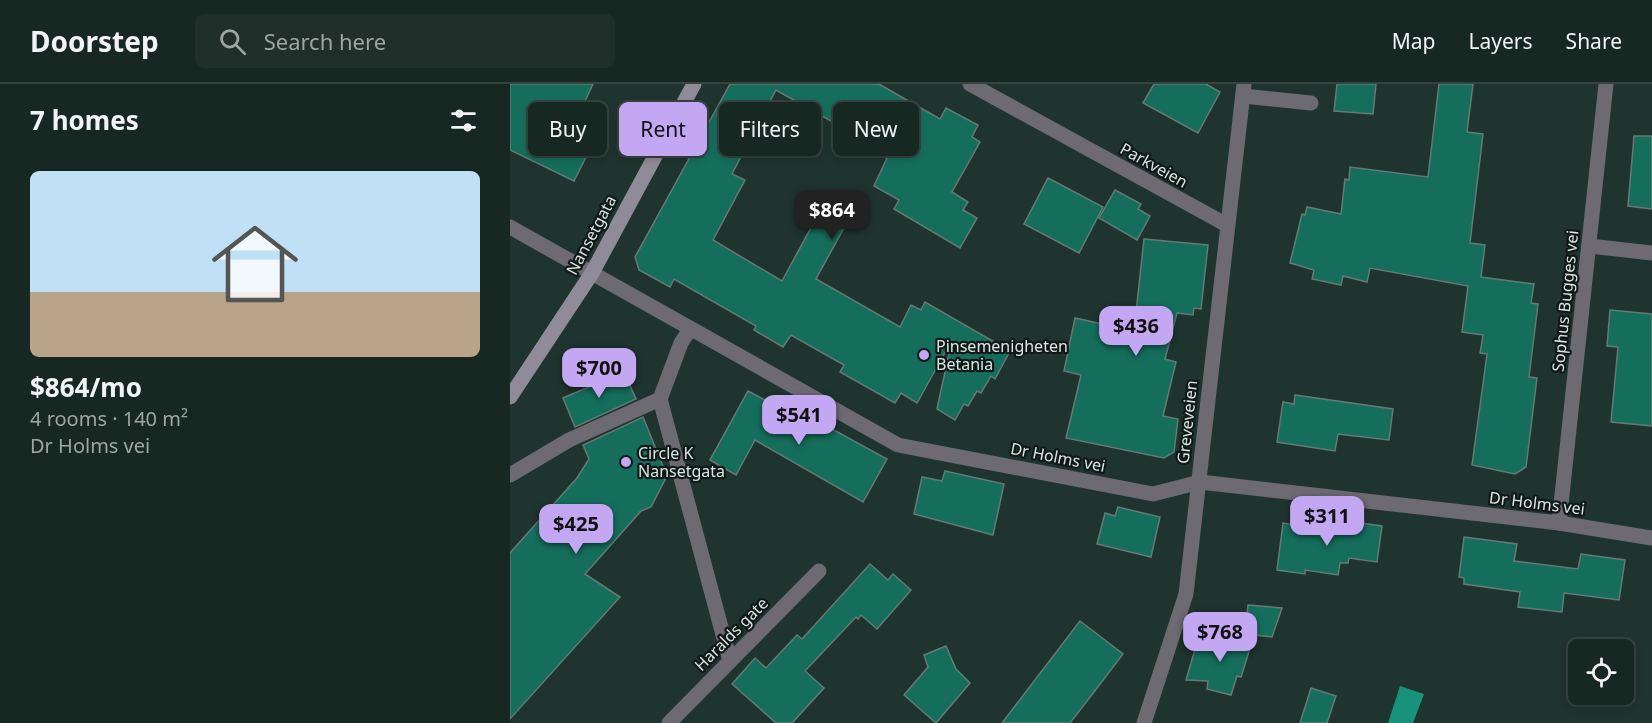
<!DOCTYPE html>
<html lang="en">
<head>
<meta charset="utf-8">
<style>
  body { margin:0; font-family:"Noto Sans",sans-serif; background:#202f2a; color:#f1f3f6; height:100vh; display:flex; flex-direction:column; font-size:22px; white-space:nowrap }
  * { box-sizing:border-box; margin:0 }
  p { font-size:20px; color:#9ea5a5 }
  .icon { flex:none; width:33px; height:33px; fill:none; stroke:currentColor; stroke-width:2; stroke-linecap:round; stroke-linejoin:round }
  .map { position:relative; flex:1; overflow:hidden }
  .drawer { display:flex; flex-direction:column; background:#172722; width:510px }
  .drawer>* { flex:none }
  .top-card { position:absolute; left:18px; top:18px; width:570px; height:54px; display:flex; gap:12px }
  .tools { position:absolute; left:1058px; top:555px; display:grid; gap:12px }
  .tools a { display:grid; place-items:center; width:66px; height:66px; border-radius:9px; background:#172722; box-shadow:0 3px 9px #0003,0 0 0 2px #364440; font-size:30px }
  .price { position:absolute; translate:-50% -51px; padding:0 14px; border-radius:12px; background:#c3a7f2; color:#111; font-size:20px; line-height:39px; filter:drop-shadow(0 2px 3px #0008) }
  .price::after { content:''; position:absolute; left:50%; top:36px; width:18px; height:14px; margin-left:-9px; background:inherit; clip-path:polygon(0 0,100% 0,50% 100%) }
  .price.on { background:#222; color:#fff }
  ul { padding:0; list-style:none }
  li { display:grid; align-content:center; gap:12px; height:318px; padding:0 30px }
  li+li { border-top:2px solid #364440 }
  li span { display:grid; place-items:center; height:186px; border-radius:9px; color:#555 }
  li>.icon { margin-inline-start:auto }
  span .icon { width:108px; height:108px; fill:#fffc; stroke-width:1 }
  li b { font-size:26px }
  h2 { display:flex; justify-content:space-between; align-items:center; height:72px; padding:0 30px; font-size:26px }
  .chip { padding:0 21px; border-radius:9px; background:#172722; box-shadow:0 3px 9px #0003,0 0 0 2px #364440; font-size:21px; line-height:54px }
  .chip.on { background:#c3a7f2; color:#111 }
  header { display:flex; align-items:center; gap:36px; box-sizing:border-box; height:84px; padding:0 30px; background:#172722; border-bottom:2px solid #364440 }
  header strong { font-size:28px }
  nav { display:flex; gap:33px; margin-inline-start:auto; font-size:21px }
  .search { width:420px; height:54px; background:#202f2a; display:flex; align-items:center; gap:15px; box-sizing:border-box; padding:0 21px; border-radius:9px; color:#9ea5a5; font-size:22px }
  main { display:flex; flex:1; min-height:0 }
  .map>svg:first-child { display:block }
  .water { fill:#18927a }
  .building { fill:#156e5c; stroke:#647a74; stroke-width:1.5 }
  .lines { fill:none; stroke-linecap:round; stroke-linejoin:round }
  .lane { stroke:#6d6a72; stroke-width:15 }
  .street { stroke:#6d6a72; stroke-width:15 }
  .secondary { stroke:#908b98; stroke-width:15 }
  .poi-dot { fill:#c3a7f2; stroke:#101917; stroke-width:2 }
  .labels { text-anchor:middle; stroke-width:4.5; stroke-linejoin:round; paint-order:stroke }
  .street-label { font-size:16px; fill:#d9e6e2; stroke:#101917 }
  .poi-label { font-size:16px; fill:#d9e6e2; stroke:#101917; text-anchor:start }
</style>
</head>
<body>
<header>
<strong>Doorstep</strong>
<div class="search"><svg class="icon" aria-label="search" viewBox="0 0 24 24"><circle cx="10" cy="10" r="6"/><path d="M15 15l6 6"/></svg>Search here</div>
<nav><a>Map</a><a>Layers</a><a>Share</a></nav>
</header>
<main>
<section class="drawer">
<h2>7 homes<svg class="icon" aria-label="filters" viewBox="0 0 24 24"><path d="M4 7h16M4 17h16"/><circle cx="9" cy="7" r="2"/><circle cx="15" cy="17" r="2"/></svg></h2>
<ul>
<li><span style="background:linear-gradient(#bfe0f5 65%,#b9a48a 0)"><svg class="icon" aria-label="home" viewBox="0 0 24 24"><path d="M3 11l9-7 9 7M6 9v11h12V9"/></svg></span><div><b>$864/mo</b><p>4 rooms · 140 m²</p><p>Dr Holms vei</p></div></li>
</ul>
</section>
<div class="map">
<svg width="1142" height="639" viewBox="0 0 1142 639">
  <rect width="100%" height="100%" fill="#1f342e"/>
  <polygon class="water" points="890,602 914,610 903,639 878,639"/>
  <g class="building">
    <polygon points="0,0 83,0 65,39 88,49 64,97 0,66"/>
    <polygon points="220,0 369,0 430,35 436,24 468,41 462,53 470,58 442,108 458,118 453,126 467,134 450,164 384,125 389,116 364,102 377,74 343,55 346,51 266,6 222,90 235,96 203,156 272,197 310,127 335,142 306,195 390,243 401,221 411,226 415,218 500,267 485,295 481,292 471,309 467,307 458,322 454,320 445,336 427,325 442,256 407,319 391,309 385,319 330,288 334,281 281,251 273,263 244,246 246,242 164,195 160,203 129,186 125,173"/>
    <polygon points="644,0 696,0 710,8 688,49 633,19"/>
    <polygon points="827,0 866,0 863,30 824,27"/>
    <polygon points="929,0 963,0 957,48 973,50 960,159 975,161 971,193 1024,200 1021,219 1028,220 1019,293 1027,294 1016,383 1005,390 962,381 977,270 970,269 973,251 952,248 958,202 860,184 857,198 833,192 831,201 802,195 804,186 780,179 792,130 795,131 797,123 831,130 835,95 839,96 840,83 918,93"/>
    <polygon points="1124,52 1142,52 1142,125 1118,122"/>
    <polygon points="538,94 593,123 569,169 514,140"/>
    <polygon points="605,106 631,120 628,125 640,132 627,156 589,134"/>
    <polygon points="634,155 698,161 691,225 684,224 683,231 667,229 655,275 666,278 653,332 668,335 664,368 654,374 556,354 571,291 554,287 565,234 624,247"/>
    <polygon points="1100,226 1142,230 1142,342 1101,338 1108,263 1097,262"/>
    <polygon points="114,288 126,315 65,343 53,314"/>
    <polygon points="238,307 299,339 302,334 377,375 353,418 245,356 226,391 200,376"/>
    <polygon points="785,311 883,325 879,356 828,350 825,367 767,358 773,318 784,320"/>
    <polygon points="133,333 157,392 141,423 131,427 75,490 110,513 0,635 0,469 67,394 79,375 73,361"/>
    <polygon points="435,387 494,400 483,451 404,430 412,393 432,397"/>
    <polygon points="608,423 650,433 641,473 587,460 595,429 605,432"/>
    <polygon points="829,436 872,442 867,478 839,474 838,479 830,479 828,491 795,486 795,490 767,486 773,439 828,447"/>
    <polygon points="954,453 1007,460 1004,477 1068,485 1071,470 1115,476 1109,516 1054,509 1052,528 1008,523 1010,508 954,500 954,494 949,493"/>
    <polygon points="360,480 378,496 383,490 401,506 367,545 351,531 348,535 346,533 295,587 314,604 282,639 266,639 222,600 245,574 256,584 287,551 292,555"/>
    <polygon points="738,521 772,524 762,553 735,550"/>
    <polygon points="570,537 613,570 584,608 560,639 492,639"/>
    <polygon points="716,550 742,558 731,593 727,592 721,611 697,605 698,597 676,596 688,555 712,562"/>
    <polygon points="436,562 446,585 460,599 426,639 394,611 418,583 414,571"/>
    <polygon points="801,604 826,612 817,639 790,639"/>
  </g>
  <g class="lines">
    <g class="lane">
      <polyline points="733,12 801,19"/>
      <polyline points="1079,162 1142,169"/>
      <polyline points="150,315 220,577"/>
      <polyline points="0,391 59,356 150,315 171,259 180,245"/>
    </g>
    <g class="street">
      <polyline points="460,0 717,141"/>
      <polyline points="0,143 388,361 643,410 690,398 1049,439 1142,454"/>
      <polyline points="1049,439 1096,0"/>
      <polyline points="159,639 309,487"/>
      <polyline points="634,639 676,510 734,0"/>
    </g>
    <polyline class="secondary" points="0,313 82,189 184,0"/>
  </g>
  <g class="poi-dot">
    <circle cx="414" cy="271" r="6"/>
    <circle cx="116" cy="378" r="6"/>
  </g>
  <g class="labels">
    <g class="street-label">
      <text transform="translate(644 81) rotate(29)" y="6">Parkveien</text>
      <text transform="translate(81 151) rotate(-62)" y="6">Nansetgata</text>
      <text transform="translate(1055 217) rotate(-84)" y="6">Sophus Bugges vei</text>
      <text transform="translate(677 338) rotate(-84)" y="6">Greveveien</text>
      <text transform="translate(548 373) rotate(11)" y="6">Dr Holms vei</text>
      <text transform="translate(1027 419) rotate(7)" y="6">Dr Holms vei</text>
      <text transform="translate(221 550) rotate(-45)" y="6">Haralds gate</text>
    </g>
    <g class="poi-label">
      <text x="426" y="268">Pinsemenigheten<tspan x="426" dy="18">Betania</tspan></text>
      <text x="128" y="375">Circle K<tspan x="128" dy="18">Nansetgata</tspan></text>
    </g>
  </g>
</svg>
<div class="tools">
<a><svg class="icon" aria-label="locate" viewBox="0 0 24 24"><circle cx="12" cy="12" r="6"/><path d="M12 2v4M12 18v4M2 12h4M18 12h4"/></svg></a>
</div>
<b class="price on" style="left:322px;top:157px">$864</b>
<b class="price" style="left:626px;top:273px">$436</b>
<b class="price" style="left:89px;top:315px">$700</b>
<b class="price" style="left:289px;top:362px">$541</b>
<b class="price" style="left:817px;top:463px">$311</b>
<b class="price" style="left:66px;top:471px">$425</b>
<b class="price" style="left:710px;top:579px">$768</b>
<div class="top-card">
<a class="chip">Buy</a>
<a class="chip on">Rent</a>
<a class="chip">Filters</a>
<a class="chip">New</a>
</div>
</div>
</main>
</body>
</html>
